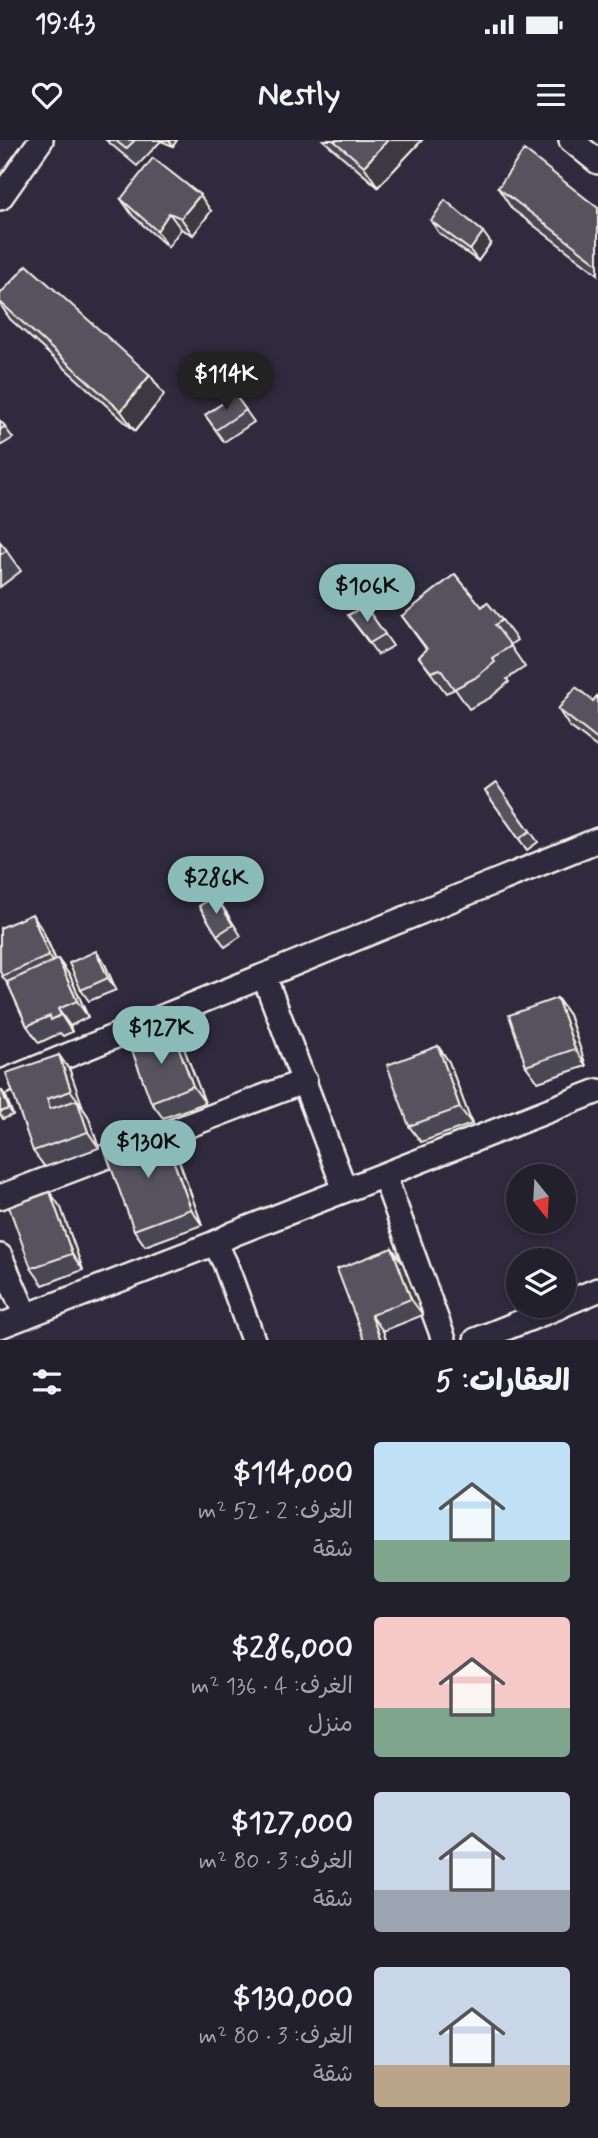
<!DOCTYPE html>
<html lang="ar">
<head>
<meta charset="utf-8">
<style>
  body { margin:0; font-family:Mynerve,"Playpen Sans Arabic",sans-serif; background:#2f2d3a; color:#f1f3f6; direction:rtl; height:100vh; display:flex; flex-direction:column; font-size:26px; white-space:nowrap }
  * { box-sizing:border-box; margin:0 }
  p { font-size:23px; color:#a3a3aa }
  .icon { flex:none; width:38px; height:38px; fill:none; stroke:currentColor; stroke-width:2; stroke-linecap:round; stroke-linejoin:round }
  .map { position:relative; height:1200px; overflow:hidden; direction:ltr }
  .drawer { display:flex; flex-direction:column; background:#23202e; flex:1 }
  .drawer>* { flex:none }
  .needle { width:46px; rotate:162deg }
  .tools { position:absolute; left:506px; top:1024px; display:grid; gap:14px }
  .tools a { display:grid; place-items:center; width:70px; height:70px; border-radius:50%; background:#23202e; box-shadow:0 4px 10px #0003,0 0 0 2px #403e4a; font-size:35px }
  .price { position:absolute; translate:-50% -60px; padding:0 16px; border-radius:24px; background:#8bbbb9; color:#111; font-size:23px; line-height:46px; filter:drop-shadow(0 2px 4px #0008) }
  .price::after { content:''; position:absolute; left:50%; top:42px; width:21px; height:16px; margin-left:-10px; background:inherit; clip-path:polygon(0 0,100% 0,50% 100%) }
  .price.selected { background:#222; color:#fff }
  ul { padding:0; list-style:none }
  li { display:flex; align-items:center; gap:21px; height:175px; padding:0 28px }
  li span { display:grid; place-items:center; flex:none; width:196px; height:140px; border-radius:7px; color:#555 }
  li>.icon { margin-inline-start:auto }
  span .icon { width:84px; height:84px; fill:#fffc; stroke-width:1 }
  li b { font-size:30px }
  h2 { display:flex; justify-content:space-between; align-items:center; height:84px; padding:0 28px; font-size:30px }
  .status { display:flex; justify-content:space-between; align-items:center; height:49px; padding:0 35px; background:#23202e; direction:ltr }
  .status svg { height:19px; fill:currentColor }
  header { display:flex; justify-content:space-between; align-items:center; height:91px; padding:0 28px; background:#23202e; font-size:32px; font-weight:800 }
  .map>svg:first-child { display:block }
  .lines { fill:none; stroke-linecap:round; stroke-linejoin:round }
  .minor-casing { stroke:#f4f1e8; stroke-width:28 }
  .minor { stroke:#2f2a3d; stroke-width:23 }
  .wall { fill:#4a4752; stroke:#f4f1e8; stroke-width:2 }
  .shaded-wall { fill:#3c3942; stroke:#f4f1e8; stroke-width:2 }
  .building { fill:#56525f; stroke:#f4f1e8; stroke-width:2 }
</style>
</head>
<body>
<div class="status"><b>19:43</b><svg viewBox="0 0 49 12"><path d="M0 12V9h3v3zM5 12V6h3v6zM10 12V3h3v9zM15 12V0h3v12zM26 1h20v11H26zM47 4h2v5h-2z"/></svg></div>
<header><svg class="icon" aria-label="menu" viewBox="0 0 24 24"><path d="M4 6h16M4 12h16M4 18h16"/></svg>Nestly<svg class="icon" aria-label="heart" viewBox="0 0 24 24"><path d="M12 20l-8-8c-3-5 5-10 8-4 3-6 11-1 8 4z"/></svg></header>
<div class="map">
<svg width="598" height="1200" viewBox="0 0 598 1200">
  <rect width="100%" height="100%" fill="#2f2a3d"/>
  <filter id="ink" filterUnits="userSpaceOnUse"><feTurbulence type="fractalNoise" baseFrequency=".0143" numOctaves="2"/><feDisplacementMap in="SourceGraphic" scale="14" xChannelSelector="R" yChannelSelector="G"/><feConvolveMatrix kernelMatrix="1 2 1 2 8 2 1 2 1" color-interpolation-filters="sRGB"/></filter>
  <g filter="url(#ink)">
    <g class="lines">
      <g class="minor-casing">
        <g id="minor">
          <polyline points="571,0 598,22"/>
          <polyline points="0,58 41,0"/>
          <polyline points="264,836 345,1050"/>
          <polyline points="0,943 598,700"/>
          <polyline points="384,1035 444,1200"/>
          <polyline points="0,1057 305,941"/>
          <polyline points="0,1116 26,1176"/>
          <polyline points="564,1164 598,1150"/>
          <polyline points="0,1186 215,1103"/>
          <polyline points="253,1200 225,1123 215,1103 233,1094 598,951"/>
          <polyline points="476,1200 561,1166"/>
        </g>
      </g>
      <use href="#minor" class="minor"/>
    </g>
    <g class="wall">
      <polygon points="106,0 177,0 173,6 161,1 137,26"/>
      <polygon points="323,0 422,0 378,47"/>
      <polygon points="498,48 598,68 598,134 512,69"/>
      <polygon points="121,59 211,71 193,95 181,89 168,107 133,76"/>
      <polygon points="431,81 491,103 478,121 439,93"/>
      <polygon points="0,154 150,235 164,255 135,291 10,179 0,164"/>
      <polygon points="235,255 254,282 224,302 205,275"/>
      <polygon points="0,281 13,298 0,306"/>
      <polygon points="0,402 21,431 0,447"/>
      <polygon points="365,466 393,506 378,515 348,475"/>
      <polygon points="402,476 502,480 517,500 510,505 525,527 507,539 509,542 490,558 469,569 455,549 446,553 419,517 426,509"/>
      <polygon points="598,555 598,608 569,586 558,569 593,561"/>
      <polygon points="496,643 538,702 527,710 485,651"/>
      <polygon points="223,767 241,796 225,807 217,795"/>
      <polygon points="43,791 56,820 58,819 70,836 88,877 70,886 72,892 63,896 60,893 39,903 27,886 9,846 2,836"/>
      <polygon points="104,822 116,850 89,861 81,850"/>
      <polygon points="557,858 569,875 586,926 538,942 526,926"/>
      <polygon points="172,890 183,906 205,963 163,978 151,962"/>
      <polygon points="438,906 449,922 472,984 421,1002 409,986"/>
      <polygon points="59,915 70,931 82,967 88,976 99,1008 45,1027 33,1011"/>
      <polygon points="2,951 6,957 13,975 3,979 0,974 0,952"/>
      <polygon points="162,990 174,1007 202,1085 145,1106 134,1090"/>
      <polygon points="61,1068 83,1130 43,1145 31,1128"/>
      <polygon points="392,1108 403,1124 423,1175 383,1191 386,1200 364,1200"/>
    </g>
    <g class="shaded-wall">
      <polygon points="169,0 177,0 173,6"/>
      <polygon points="388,0 422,0 378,47 364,26"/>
      <polygon points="200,55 211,71 193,95 181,78"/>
      <polygon points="169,73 181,89 168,107 157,91"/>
      <polygon points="483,92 491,103 478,121 470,110"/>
      <polygon points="150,235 164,255 135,291 121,271"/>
      <polygon points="32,774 43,791 61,833 49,816"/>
      <polygon points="96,811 104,822 116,850 108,838"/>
      <polygon points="58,819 70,836 88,877 77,861"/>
      <polygon points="557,858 569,875 586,926 575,909"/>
      <polygon points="58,869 70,886 72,892 61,875"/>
      <polygon points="172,890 183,906 205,963 193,946"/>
      <polygon points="438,906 449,922 472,984 460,968"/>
      <polygon points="59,915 70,931 83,967 71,951"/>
      <polygon points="2,951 6,957 13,975 9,969"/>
      <polygon points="77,960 88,976 99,1008 88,992"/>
      <polygon points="162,990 174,1007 202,1085 191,1069"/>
      <polygon points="50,1052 61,1068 83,1130 72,1114"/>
      <polygon points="392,1108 403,1124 423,1175 411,1159"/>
      <polygon points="371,1175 383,1191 386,1200 381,1200"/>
    </g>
    <g class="building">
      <polygon points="115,0 135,0 126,9"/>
      <polygon points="333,0 388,0 364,26"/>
      <polygon points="524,10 598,68 598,124 498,48"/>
      <polygon points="153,18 200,55 181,78 169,73 157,91 121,59"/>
      <polygon points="445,60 483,92 470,110 431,81"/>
      <polygon points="27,125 150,235 121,271 0,162 0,154"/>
      <polygon points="235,255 246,270 216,290 205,275"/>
      <polygon points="0,281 5,286 0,290"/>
      <polygon points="0,402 7,410 0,415"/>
      <polygon points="455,434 482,467 487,462 502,480 495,485 511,506 492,518 495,522 475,538 454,549 440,529 431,532 419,517 427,509 402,476"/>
      <polygon points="365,466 385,494 370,503 348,475"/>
      <polygon points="576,547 593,561 598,555 598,600 558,569"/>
      <polygon points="496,643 530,691 519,699 485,651"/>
      <polygon points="215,756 233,785 217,795 199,766"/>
      <polygon points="32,774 49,816 2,836 0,831 0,788"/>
      <polygon points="96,811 108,838 81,850 69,823"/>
      <polygon points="58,819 77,861 58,869 61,875 51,880 50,876 27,886 7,842"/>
      <polygon points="557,858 575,909 526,926 509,875"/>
      <polygon points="172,890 193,946 151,962 130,905"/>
      <polygon points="438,906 460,968 409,986 387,925"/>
      <polygon points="59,915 71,951 47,959 50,969 77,960 88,992 33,1011 6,933"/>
      <polygon points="2,951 9,969 0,972 0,952"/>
      <polygon points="162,990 191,1069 134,1090 105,1011"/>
      <polygon points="50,1052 72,1114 31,1128 9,1067"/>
      <polygon points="392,1108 411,1159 371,1175 381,1200 364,1200 337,1129"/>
    </g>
  </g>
</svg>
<div class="tools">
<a><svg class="needle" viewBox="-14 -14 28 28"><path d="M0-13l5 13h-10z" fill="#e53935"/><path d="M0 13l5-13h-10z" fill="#a3a3aa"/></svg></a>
<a><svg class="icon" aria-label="layers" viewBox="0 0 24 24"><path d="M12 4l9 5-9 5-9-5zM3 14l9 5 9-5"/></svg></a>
</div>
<b class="price selected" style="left:226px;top:272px">$114K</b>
<b class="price" style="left:367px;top:484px">$106K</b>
<b class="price" style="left:216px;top:776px">$286K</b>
<b class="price" style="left:161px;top:926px">$127K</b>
<b class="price" style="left:148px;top:1040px">$130K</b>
</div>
<section class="drawer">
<h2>العقارات: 5<svg class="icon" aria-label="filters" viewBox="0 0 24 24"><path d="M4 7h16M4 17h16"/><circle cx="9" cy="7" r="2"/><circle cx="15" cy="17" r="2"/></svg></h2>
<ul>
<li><span style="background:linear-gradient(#bfe0f5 70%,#7fa58c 0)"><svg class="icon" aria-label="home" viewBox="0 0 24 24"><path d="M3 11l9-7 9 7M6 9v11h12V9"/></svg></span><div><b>$114,000</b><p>الغرف: 2 · 52 m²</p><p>شقة</p></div></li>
<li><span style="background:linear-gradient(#f6c9c9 65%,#7fa58c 0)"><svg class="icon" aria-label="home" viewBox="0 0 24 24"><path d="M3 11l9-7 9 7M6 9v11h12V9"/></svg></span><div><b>$286,000</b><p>الغرف: 4 · 136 m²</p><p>منزل</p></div></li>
<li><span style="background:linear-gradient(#c9d6e8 70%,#9aa5b1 0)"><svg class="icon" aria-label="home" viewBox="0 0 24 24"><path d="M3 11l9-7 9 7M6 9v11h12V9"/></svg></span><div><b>$127,000</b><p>الغرف: 3 · 80 m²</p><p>شقة</p></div></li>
<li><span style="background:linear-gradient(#c9d6e8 70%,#b9a48a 0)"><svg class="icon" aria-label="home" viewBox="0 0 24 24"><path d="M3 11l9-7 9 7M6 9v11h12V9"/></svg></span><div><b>$130,000</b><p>الغرف: 3 · 80 m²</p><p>شقة</p></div></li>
</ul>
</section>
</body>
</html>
